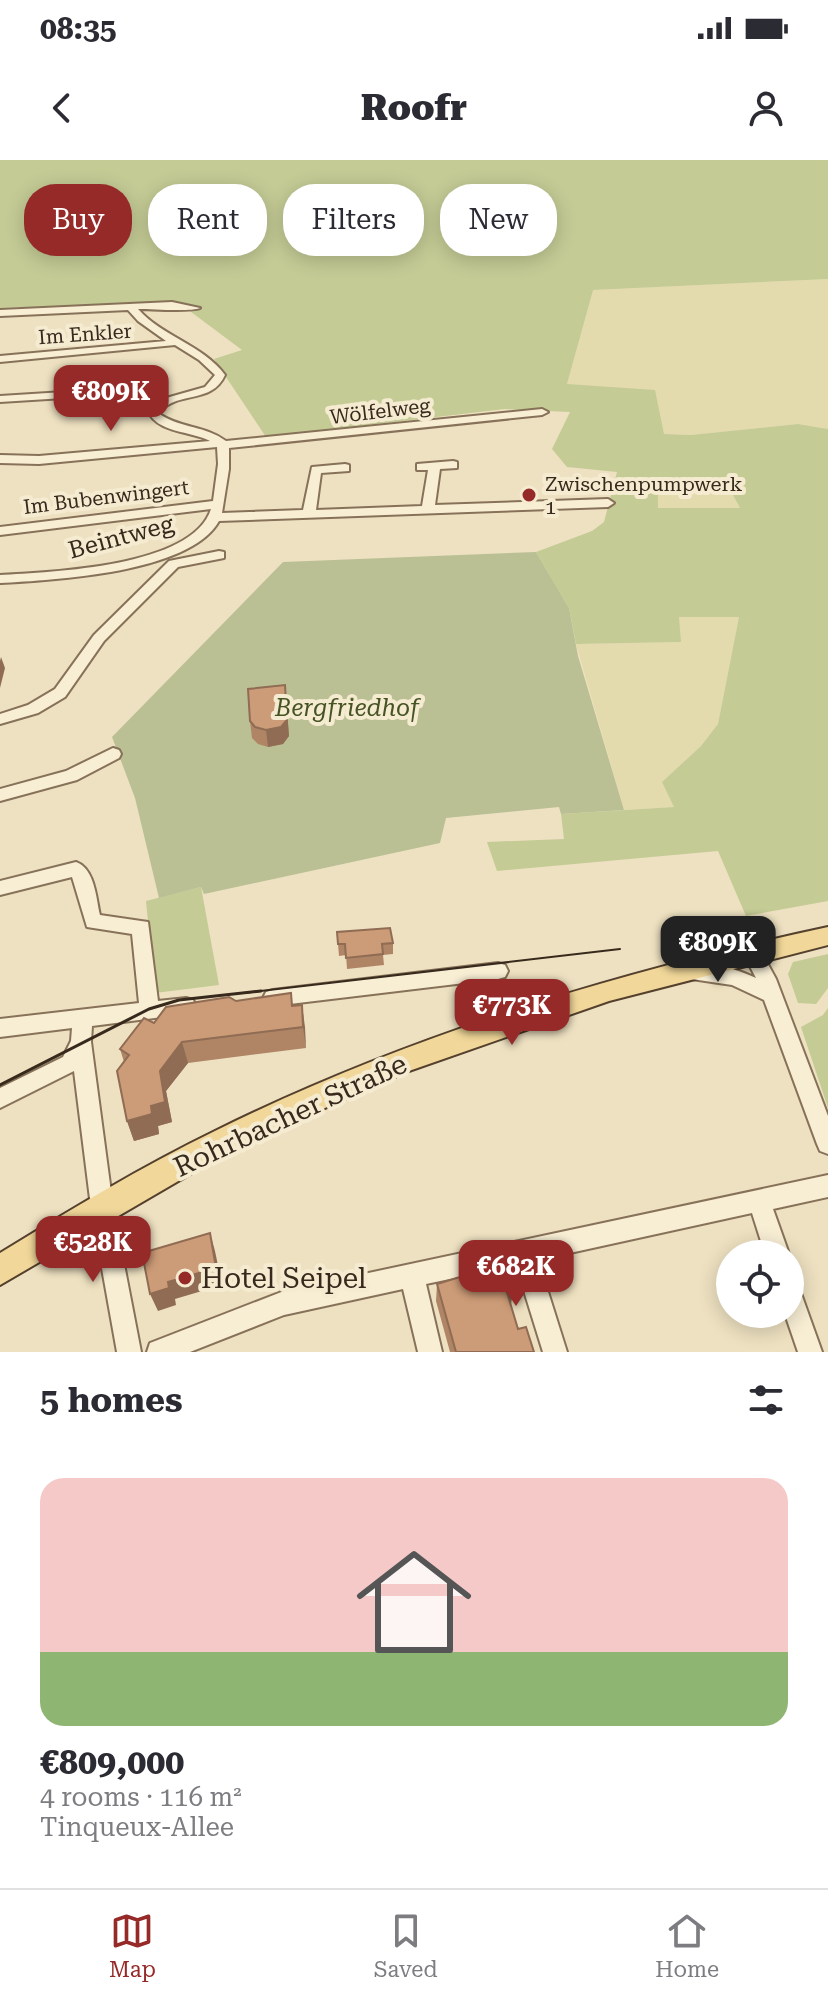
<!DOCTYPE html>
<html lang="en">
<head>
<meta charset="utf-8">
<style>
  body { margin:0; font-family:"Roboto Serif",serif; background:#f7f7f7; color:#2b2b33; height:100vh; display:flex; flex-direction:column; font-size:30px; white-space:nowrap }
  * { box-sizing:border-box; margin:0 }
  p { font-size:26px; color:#7c7c81 }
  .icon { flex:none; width:44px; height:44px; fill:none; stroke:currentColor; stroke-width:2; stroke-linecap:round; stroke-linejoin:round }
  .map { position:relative; height:1192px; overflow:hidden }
  .drawer { display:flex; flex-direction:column; background:#fff; flex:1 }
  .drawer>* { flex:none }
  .banner { position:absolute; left:24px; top:24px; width:780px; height:72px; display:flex; gap:16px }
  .fabs { position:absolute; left:716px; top:1080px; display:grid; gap:16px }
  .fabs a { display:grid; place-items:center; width:88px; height:88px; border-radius:50%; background:#fff; box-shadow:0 4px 20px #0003; font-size:40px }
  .price { position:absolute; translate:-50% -68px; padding:0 18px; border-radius:16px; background:#962a29; color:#fff; font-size:26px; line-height:52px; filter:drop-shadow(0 2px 4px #0008) }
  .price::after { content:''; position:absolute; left:50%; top:48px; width:24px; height:18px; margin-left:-12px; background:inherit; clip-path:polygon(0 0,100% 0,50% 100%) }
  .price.active { background:#222; color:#fff }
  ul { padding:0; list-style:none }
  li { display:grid; align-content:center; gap:16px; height:424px; padding:0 40px }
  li+li { border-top:2px solid #e1e1e2 }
  li span { display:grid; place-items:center; height:248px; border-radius:24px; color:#555 }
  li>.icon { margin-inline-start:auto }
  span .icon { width:144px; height:144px; fill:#fffc; stroke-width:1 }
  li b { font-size:34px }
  h2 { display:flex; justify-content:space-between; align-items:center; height:96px; padding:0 40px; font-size:34px }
  .pill { padding:0 28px; border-radius:32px; background:#fff; box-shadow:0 4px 20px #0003; font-size:28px; line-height:72px }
  .pill.active { background:#962a29; color:#fff }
  .status { display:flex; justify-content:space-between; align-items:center; height:56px; padding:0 40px; background:#fff; direction:ltr }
  .status svg { height:22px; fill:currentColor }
  header { display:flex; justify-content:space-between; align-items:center; height:104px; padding:0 40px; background:#fff; font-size:36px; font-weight:800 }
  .menu { display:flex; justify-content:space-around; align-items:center; height:112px; border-top:2px solid #e1e1e2; background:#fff; font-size:22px; color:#7c7c81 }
  .menu a { display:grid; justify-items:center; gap:4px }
  .menu .active { color:#962a29 }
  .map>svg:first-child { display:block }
  .farmland { fill:#e3dbae }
  .green { fill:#c4cb95; fill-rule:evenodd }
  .cemetery { fill:#bac094 }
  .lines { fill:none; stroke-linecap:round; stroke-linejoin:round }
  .minor-casing { stroke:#877259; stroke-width:4 }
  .major-casing { stroke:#54402d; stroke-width:4 }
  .minor { fill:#f8eed4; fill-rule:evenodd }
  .major { fill:#f1d799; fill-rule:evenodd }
  .tram-far1 { stroke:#372a1d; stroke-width:2 }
  .tram { stroke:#372a1d; stroke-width:3 }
  .wall { fill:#af8566 }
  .shaded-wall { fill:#8f6c53 }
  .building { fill:#cc9b77; stroke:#8f6c53; stroke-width:2 }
  .poi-dot { fill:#962a29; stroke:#f5ebd1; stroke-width:3 }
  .labels { text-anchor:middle; stroke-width:8; stroke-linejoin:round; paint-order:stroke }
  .far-street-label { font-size:20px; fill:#372a1d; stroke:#f5ebd1 }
  .far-poi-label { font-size:20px; fill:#372a1d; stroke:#f5ebd1; text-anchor:start }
  .street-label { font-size:24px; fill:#372a1d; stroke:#f5ebd1 }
  .park-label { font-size:24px; font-style:italic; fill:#465324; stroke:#f5ebd1 }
  .near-street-label { font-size:28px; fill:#372a1d; stroke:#f5ebd1 }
  .near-poi-label { font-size:28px; fill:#372a1d; stroke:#f5ebd1; text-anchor:start }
</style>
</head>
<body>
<div class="status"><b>08:35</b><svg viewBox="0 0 49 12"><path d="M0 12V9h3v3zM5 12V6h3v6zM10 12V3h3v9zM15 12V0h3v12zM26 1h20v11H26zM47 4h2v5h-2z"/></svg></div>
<header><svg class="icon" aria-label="back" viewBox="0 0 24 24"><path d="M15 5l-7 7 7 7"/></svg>Roofr<svg class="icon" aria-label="person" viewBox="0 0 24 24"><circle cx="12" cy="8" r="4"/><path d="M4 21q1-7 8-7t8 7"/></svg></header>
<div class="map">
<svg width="828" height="1192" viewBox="0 0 828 1192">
  <rect width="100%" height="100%" fill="#eee1c1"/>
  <g class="farmland">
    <polygon points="828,119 828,269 798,264 691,275 664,274 567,224 592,130"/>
    <polygon points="658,322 726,322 740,348 658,348"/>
    <polygon points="679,457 739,457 718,564 701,586 662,622 675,647 624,650 576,484 680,482"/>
  </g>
  <g class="green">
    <path d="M0,0H828V119L593,130L567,224L655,230L664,274L691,275L798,264L828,269V741L746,756L718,691L497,711L487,682L564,679L561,654L674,647L662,622L701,586L718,564L739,457H679L681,482L576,484L569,448L536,392L592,371L604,362L617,312L567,307L552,289L570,252L505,249L266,277L214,199L242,190L179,143L0,148ZM658,322H726L740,348H658Z"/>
    <polygon points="201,727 219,825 155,833 146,741"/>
    <polygon points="828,794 828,828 816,844 798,843 788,814 793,802"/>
    <polygon points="828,848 828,948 801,867 823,855"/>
  </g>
  <polygon class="cemetery" points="536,392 569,448 578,496 624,650 561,654 559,647 446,658 440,683 204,734 201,727 159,738 135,638 112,577 283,402"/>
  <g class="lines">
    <g class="minor-casing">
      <g id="minor">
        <path d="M172,142L200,148C192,152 151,149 138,149C163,177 203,185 225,215C212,244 179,231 160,251L161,255C181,268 206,266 226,281L542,249L548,252L542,255L229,288V309L222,353L303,350L312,307L345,304L349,305V311L321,313L316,350L422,346L428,310H417V304L453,301L457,302V308L440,309L435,345L608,339L614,343L608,347L219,361C190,413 55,420 0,423V415C52,412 193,407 211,349L0,375V367L213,341L218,304L217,287L39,304L0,303V295L39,296L210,281C192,271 155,273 148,250L152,245L96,236L0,242V236L96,230L159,240L205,227L215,215L199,200L175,185L0,202V196L166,181L138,161L128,150L0,156V150Z"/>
        <polygon points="219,391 224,392 224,398 178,407 104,481 65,537 38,553 0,564 0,554 28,545 55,529 94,475 169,401"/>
        <polygon points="113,588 119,590 121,594 119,598 77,620 0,641 0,629 66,611"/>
        <path d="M76,702C95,709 96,738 100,755L148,762L158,841L186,838L193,840L196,846L193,852L186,854L92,866L91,882L113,1047L141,1192H117L91,1047L74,911L0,948V928L63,897L71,881L72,868L0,877V859L139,843L132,774L87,767L72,717L0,735V721Z"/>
        <path d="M751,783L758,786L776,819L828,956V994L820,991L817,984L764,840L732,825L685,818L682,812L685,806C706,799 737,809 756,818L742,791L744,786Z"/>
        <polygon points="498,803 505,805 508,811 505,817 498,819 273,846 266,844 263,838 266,832 273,830"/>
        <polygon points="828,1015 828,1037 773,1049 789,1094 765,1094 752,1053 538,1100 567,1192 543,1192 516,1105 426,1124 442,1192 418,1192 403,1129 284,1155 190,1192 147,1192 150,1183 284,1131"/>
        <polygon points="790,1121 798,1125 822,1192 798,1192 785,1154 790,1154"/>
      </g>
    </g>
    <g class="major-casing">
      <path id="major" d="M828,767V785L609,841L406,912L235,988L0,1125V1093C70,1050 141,1007 215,971C409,875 617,812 828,767Z"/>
    </g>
    <use href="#minor" class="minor"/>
    <use href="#major" class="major"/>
    <polyline class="tram-far1" points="244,833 620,789"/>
    <polyline class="tram" points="0,925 149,849 179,840 261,831"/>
  </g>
  <g class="wall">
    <polygon points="285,525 289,576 283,584 268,587 258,584 252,578 250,561"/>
    <polygon points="337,772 393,783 393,794 383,795 384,805 347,809 346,795 339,796"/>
    <polygon points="236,841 293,846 302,845 306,888 188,903 166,931 172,962 158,966 159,974 134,981 127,961 124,902 120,889 154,863"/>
    <polygon points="437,1124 511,1144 510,1144 518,1169 534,1192 450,1192 436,1141"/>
  </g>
  <g class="shaded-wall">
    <polygon points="1,497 5,508 0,528 0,501"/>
    <polygon points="285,525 289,576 283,584 268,587 266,570"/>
    <polygon points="302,845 305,867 306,888 303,867"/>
    <polygon points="182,882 188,903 166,931 172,962 158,966 159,974 134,981 127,961 151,946 160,911"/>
    <polygon points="210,1073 215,1091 222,1125 175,1139 176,1145 158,1151 150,1134 168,1122"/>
    <polygon points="514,1127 511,1144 503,1146 506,1129"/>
  </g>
  <g class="building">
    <polygon points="285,525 287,560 281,567 266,570 255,567 250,561 248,529"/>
    <polygon points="390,768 393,783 382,784 383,794 346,798 345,784 338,784 337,772"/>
    <polygon points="291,833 292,846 302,845 303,867 182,882 160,911 165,942 151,946 152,954 127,961 117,911 129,895 120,889 144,858 154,863 166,847 229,837 236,841"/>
    <polygon points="210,1073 216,1108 168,1122 169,1128 150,1134 142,1093"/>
    <polygon points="496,1106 498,1110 508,1107 514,1127 506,1129 518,1169 526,1167 534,1192 456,1192 437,1124"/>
  </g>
  <g class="poi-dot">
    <circle cx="529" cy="335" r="8"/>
    <circle cx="185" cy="1118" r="8"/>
  </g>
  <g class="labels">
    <g class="far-street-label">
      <text transform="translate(85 174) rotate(-4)" y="7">Im Enkler</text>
      <text transform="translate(380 251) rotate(-7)" y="7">Wölfelweg</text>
      <text transform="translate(106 337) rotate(-7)" y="7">Im Bubenwingert</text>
    </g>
    <g class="far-poi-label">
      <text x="545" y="331">Zwischenpumpwerk<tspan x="545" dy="23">1</tspan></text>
    </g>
    <g class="street-label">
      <text transform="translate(121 377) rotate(-15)" y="8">Beintweg</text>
    </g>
    <g class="park-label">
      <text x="347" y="556">Bergfriedhof</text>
    </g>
    <g class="near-street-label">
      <text transform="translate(290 955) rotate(-25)" y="10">Rohrbacher Straße</text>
    </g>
    <g class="near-poi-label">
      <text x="201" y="1128">Hotel Seipel</text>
    </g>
  </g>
</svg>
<div class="fabs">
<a><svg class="icon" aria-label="locate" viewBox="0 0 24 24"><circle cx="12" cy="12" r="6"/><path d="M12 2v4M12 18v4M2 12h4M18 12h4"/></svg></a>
</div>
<b class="price" style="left:111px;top:273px">€809K</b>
<b class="price active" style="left:718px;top:824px">€809K</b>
<b class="price" style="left:512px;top:887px">€773K</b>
<b class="price" style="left:93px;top:1124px">€528K</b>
<b class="price" style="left:516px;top:1148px">€682K</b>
<div class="banner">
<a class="pill active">Buy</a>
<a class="pill">Rent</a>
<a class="pill">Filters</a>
<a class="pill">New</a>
</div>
</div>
<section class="drawer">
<h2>5 homes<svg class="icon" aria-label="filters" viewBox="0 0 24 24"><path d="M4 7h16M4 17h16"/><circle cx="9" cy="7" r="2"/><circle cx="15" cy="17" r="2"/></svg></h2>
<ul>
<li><span style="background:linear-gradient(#f6c9c9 70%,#8fb573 0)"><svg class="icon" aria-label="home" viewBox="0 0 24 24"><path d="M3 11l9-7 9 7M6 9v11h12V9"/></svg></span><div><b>€809,000</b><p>4 rooms · 116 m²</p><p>Tinqueux-Allee</p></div></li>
</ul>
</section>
<nav class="menu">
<a class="active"><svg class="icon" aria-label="map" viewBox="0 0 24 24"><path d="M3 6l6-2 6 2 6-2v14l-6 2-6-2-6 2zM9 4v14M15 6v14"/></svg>Map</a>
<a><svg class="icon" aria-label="saved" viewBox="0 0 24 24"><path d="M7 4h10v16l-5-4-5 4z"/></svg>Saved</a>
<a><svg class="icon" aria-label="home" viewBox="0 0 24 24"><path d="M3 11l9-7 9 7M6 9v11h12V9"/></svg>Home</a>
</nav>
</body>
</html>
